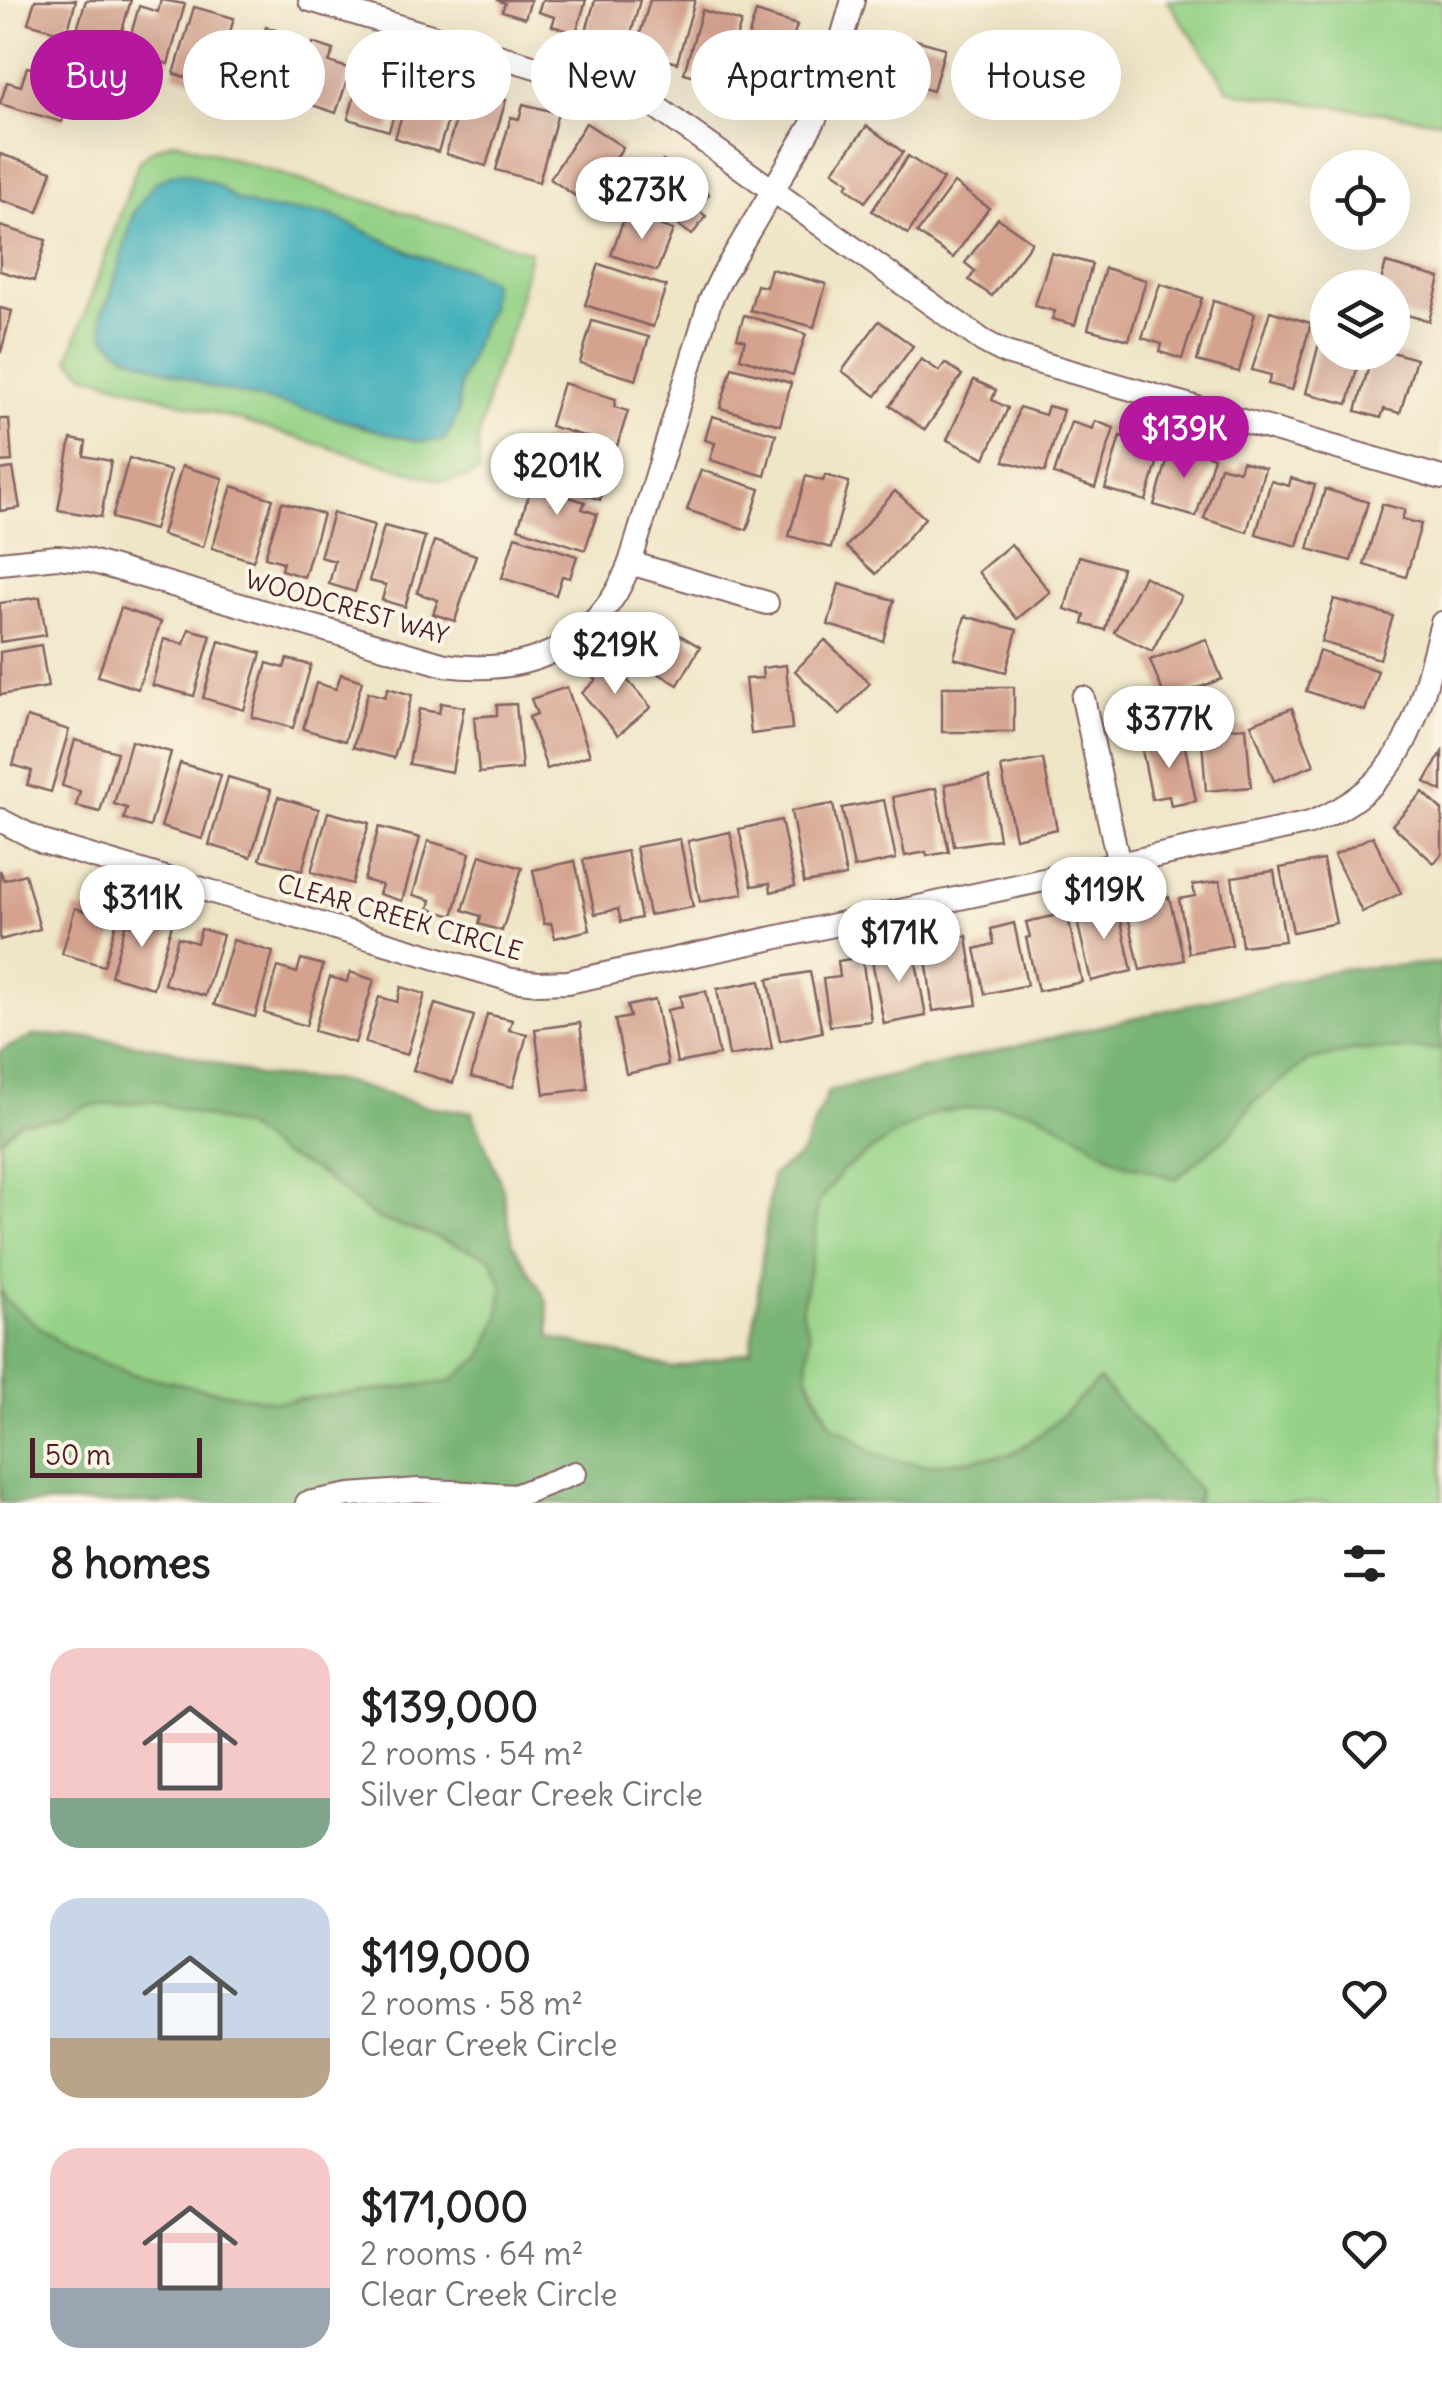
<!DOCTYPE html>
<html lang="en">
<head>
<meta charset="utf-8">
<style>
  body { margin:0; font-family:Delius,sans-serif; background:#f2f2f2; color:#222; height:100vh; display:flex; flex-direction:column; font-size:38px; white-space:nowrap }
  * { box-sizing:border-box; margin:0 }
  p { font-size:32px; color:#767676 }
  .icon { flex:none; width:55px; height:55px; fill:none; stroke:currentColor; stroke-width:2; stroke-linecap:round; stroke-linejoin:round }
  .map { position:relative; height:1503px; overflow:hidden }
  .side { display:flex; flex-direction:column; background:#fff; flex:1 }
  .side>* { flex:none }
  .guide { position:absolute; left:30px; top:30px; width:1382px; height:90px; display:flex; gap:20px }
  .fabs { position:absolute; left:1310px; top:150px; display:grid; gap:20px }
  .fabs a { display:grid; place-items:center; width:100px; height:100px; border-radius:50%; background:#fff; box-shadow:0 10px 40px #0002; font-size:50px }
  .scale { position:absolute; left:30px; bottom:25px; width:172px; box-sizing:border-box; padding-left:10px; border:5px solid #4a1f2b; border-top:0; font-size:28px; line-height:35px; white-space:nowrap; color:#4a1f2b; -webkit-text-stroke:8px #fcf5e5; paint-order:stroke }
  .price { position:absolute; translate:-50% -85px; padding:0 22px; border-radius:35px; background:#fff; color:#222; font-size:32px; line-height:65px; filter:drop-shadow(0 2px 5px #0008) }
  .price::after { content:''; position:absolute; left:50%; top:60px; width:30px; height:22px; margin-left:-15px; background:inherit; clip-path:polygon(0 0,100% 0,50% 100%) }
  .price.selected { background:#b5179e; color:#fff }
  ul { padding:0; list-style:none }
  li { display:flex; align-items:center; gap:30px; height:250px; padding:0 50px }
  li span { display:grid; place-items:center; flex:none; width:280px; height:200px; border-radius:30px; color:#555 }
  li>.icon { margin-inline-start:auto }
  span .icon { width:120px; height:120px; fill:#fffc; stroke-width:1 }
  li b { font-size:42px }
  h2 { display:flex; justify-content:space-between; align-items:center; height:120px; padding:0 50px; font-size:42px }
  .pill { padding:0 35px; border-radius:45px; background:#fff; box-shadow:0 10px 40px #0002; font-size:35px; line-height:90px }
  .pill.selected { background:#b5179e; color:#fff }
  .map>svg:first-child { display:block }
  .green { fill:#95d287; stroke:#707859; stroke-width:2.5; fill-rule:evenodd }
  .forest { fill:#78b474; stroke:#616a50; stroke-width:2.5 }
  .water { fill:#3fafba; stroke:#446772; stroke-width:2.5 }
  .building { fill:#d4a28f }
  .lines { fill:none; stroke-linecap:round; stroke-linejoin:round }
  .minor-casing { stroke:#846462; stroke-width:26 }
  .minor { stroke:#fff; stroke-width:22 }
  .labels { text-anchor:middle; stroke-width:8; stroke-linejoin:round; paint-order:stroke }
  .street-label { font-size:25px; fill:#4a1f2b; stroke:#fcf5e5 }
</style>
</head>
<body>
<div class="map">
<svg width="1442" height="1503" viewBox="0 0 1442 1503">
  <rect width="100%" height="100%" fill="#fcf5e5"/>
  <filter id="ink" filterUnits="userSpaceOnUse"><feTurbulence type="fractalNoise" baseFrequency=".01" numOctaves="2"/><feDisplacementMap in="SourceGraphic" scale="20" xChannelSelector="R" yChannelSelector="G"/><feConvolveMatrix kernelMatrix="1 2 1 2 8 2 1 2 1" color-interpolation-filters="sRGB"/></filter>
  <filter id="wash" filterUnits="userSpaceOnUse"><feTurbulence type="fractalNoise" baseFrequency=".0048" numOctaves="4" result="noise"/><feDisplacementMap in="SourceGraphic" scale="40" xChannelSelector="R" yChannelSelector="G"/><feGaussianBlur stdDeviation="2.25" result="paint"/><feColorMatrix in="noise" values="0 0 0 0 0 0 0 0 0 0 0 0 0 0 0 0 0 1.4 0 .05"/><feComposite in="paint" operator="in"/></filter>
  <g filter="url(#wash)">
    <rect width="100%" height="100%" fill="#efe5c7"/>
    <g class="green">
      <polygon points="1167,0 1442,0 1442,121 1243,94 1228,89"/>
      <path d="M175,141L530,252L512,329L492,379L478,441L479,472L467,478L441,481L85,374L69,359L139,161L152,150ZM185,173L217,185L235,199L260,208L328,214L414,254L438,263L462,267L492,282L490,309L481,327L460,383L458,412L372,430L317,412L210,387L101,314L111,294L134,212Z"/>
      <polygon points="1418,1048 1442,1049 1442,1503 1197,1503 1199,1490 1051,1426 1012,1454 927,1465 898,1461 875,1454 854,1438 832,1426 807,1373 809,1333 801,1310 814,1248 818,1203 843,1170 894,1135 937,1112 999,1105 1034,1111 1077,1134 1230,1134 1255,1101 1308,1061 1356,1050"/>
      <polygon points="153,1101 246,1128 279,1154 315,1170 376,1218 428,1234 492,1258 503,1287 498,1321 482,1357 449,1382 276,1402 199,1388 132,1374 68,1349 6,1301 0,1289 0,1140 19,1121 61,1119 85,1106"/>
    </g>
    <polygon class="forest" points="1442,963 1442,1049 1356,1050 1308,1061 1255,1101 1230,1134 1176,1179 1120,1162 1077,1134 1034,1111 999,1105 937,1112 894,1135 843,1170 818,1203 814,1248 801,1310 809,1333 807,1373 816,1396 832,1426 854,1438 875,1454 898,1461 927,1465 1012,1455 1051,1426 1099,1380 1199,1491 1197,1503 0,1503 0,1289 6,1301 68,1349 132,1374 199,1388 276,1402 449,1382 482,1357 498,1321 503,1287 491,1258 428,1234 376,1218 315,1170 279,1154 246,1128 153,1101 85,1106 61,1119 20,1122 0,1140 0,1051 35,1035 96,1038 168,1049 257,1076 341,1081 425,1106 472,1112 502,1186 513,1244 547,1301 550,1337 674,1368 751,1351 772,1175 801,1155 828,1091 1340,969"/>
    <polygon class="water" points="185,173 217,185 235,199 260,208 328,214 414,254 438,263 462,267 492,282 490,309 481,327 460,383 458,412 451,430 444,441 419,441 395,436 316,412 210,387 124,354 105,337 101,314 111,294 134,212 154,183 173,174"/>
    <g id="blocks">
      <g class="building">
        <polygon points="35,0 76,0 67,34 28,23"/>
        <polygon points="86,0 131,0 116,51 74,39"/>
        <polygon points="161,0 185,4 168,64 126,52 139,6 158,12"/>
        <polygon points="497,0 531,0 525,18 502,11 505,3"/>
        <polygon points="542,0 586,0 576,33 552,26 555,17 538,12"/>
        <polygon points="595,0 640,0 630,38 610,33 607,41 585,35"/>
        <polygon points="650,0 695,0 677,63 635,51"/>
        <polygon points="194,7 234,18 215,86 174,74"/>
        <polygon points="702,10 741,22 723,84 684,73"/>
        <polygon points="756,12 797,25 775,93 735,80"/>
        <polygon points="266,27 288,34 270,96 228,83 243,32 263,38"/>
        <polygon points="891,33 945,48 933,91 879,75"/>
        <polygon points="313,43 334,50 329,62 351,69 336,113 294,99"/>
        <polygon points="383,62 407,69 389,131 348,119 363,67 381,72"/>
        <polygon points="27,67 74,81 62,122 0,104 7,82 21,86"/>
        <polygon points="415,72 451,83 446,97 455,99 438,152 395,138"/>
        <polygon points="465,88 506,100 486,166 446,154"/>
        <polygon points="523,104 558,113 539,182 496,170 511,117 519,119"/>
        <polygon points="586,123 623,147 586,203 550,179"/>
        <polygon points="867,126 903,152 865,202 846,187 849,182 833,171"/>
        <polygon points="0,154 52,171 38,212 0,200"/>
        <polygon points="908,156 943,179 908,234 872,211"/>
        <polygon points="663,161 709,194 697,210 706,216 692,235 637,196"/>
        <polygon points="954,183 989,208 953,258 917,233"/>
        <polygon points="626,213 673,230 657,271 611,255"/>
        <polygon points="998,218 1032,242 992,296 969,280 975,271 965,263"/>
        <polygon points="0,226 46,240 34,281 0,271"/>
        <polygon points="1051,253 1092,264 1075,325 1052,319 1055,311 1035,306"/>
        <polygon points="1386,263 1440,278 1429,321 1392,311 1392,288 1379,288"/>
        <polygon points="599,264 666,286 653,327 585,305"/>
        <polygon points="1105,268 1146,280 1129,340 1088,329"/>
        <polygon points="771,269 826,284 814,327 750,310 757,285 766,287"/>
        <polygon points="1160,284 1202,298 1182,359 1160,352 1162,344 1142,338"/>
        <polygon points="1213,301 1255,313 1239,372 1197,361"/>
        <polygon points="0,308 12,311 1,352 0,352"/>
        <polygon points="1270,311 1311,323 1292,390 1268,384 1271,375 1252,370"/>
        <polygon points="744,315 806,334 793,375 740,358 745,340 737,338"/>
        <polygon points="592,321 649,337 636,380 580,363"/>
        <polygon points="879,321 913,346 876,396 842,371"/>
        <polygon points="1322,332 1328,334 1328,352 1361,352 1348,404 1306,393"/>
        <polygon points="1373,352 1392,352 1416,359 1400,413 1384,409 1381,418 1356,411"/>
        <polygon points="921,359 939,371 945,363 962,375 925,430 890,406"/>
        <polygon points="732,367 791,383 780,425 720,408"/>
        <polygon points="974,380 996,390 992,400 1008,408 985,458 947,440"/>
        <polygon points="563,383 616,399 614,407 628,411 617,446 550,426"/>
        <polygon points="1048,406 1063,410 1045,472 1004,461 1019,407 1045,415"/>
        <polygon points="712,416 776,434 765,476 710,460 715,443 705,440"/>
        <polygon points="0,419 9,419 12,461 0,462"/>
        <polygon points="1095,421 1114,428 1095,488 1054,474 1071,422 1093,429"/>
        <polygon points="1139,432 1164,439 1146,501 1105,489 1120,436 1137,441"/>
        <polygon points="547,435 599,453 597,459 612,464 600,500 533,477"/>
        <polygon points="71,439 86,442 84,456 111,461 101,517 58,510"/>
        <polygon points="1172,445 1214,457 1196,517 1154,505"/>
        <polygon points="129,458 171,471 154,530 112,518"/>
        <polygon points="1242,461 1265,468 1247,532 1204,519 1220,466 1239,471"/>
        <polygon points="182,466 223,478 203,547 162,535"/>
        <polygon points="13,468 20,508 0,511 0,470"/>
        <polygon points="701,470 760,489 747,530 687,510"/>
        <polygon points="825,475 849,482 831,548 789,536 806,476 823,481"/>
        <polygon points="1291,478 1315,485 1297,546 1256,534 1271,481 1289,486"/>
        <polygon points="532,485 585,502 582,509 597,514 585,550 518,528"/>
        <polygon points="232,486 273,499 253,561 212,548"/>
        <polygon points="1325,489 1368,502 1351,561 1308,549"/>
        <polygon points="895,491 925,518 876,574 846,547"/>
        <polygon points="282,502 323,514 304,577 281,570 283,562 265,557"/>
        <polygon points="1382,504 1405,510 1402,519 1421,524 1406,577 1364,565"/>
        <polygon points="333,513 374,525 355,592 329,584 335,561 320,557"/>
        <polygon points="384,526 425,537 405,607 382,600 386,585 369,581"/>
        <polygon points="515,536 577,556 570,578 562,576 556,595 502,578"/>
        <polygon points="434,541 476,555 455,621 433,614 438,600 417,593"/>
        <polygon points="1011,544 1050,592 1017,619 978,572"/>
        <polygon points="1079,556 1122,568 1105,630 1083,624 1085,615 1065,609"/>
        <polygon points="1144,576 1181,596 1152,651 1114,632"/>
        <polygon points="839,584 894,600 883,641 828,625"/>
        <polygon points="40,597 46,635 0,642 0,603"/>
        <polygon points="1334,599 1393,616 1380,659 1321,642"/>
        <polygon points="121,608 161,622 138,689 98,676"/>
        <polygon points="965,616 1017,630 1006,672 954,658"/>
        <polygon points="653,619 700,647 678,685 621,651 635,628 644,634"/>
        <polygon points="189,629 211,635 194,696 152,685 164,639 184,644"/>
        <polygon points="1206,639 1222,679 1166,700 1150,660"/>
        <polygon points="825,640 870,683 840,715 795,671"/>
        <polygon points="219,641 261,653 244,710 203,698"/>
        <polygon points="41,645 48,687 0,695 0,652"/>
        <polygon points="1319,651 1378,671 1365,711 1306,691"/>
        <polygon points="608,658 651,707 618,735 582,693 596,680 589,673"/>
        <polygon points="287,659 311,665 293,728 252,717 267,663 284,668"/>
        <polygon points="786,665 792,729 751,734 745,679 763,678 762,668"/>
        <polygon points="341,674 362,681 345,741 303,729 316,683 336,689"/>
        <polygon points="567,687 590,755 547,769 529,717 537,714 531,699"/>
        <rect x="942" y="687" width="72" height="45"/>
        <polygon points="388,688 412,695 394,758 353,747 368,692 385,697"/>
        <polygon points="441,703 464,707 452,772 409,764 419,709 439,713"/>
        <polygon points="516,704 522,769 479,773 474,717 497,715 497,705"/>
        <polygon points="1292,708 1314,765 1274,781 1251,724"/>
        <polygon points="27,717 69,730 51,792 27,785 32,771 13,765"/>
        <polygon points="1246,727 1251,787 1206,791 1201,730"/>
        <polygon points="1183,737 1196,801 1171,806 1169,796 1152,799 1141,745"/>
        <polygon points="75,740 117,752 100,812 76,806 80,791 62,786"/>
        <polygon points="131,741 171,752 150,827 124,819 127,808 114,804"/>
        <polygon points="1442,752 1442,791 1425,782"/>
        <polygon points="1043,759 1057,829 1015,838 1001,767"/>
        <polygon points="180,763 221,775 202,839 161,827"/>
        <polygon points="228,777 271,790 251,857 209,845"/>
        <polygon points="989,777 999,839 954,846 945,784"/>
        <polygon points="936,788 949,852 927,856 926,852 905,856 893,797"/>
        <polygon points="1423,792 1442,810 1442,854 1434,863 1392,825"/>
        <polygon points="278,797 319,809 302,871 260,859"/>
        <polygon points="884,800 896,859 854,868 842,808"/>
        <polygon points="833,804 846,876 804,883 791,811"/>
        <polygon points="328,812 369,823 352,884 311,872"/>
        <polygon points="781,820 795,886 771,892 770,883 752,886 739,829"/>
        <polygon points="379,827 420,838 402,901 379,894 382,885 364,880"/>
        <polygon points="730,832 743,894 700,902 688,841"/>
        <polygon points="1373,836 1401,893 1362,912 1334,855"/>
        <polygon points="680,839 693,907 649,915 636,847"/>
        <polygon points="428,841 470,853 453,916 429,909 431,900 413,895"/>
        <polygon points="627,851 641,918 621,922 618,909 595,914 583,860"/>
        <polygon points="480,855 522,868 502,931 479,924 481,916 463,910"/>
        <polygon points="1323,860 1336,923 1293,932 1280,868"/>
        <polygon points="575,861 590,930 555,938 551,923 544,924 533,870"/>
        <polygon points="0,870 4,880 25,874 40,929 0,940"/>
        <polygon points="1274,871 1285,941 1242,946 1232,877"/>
        <polygon points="1220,881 1232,945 1189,953 1179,899 1195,896 1193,885"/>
        <polygon points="1169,897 1184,960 1140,970 1126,907"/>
        <polygon points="98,900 121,906 104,966 62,954 75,908 95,914"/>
        <polygon points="1117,903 1132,971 1091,981 1075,912"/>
        <polygon points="138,911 173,921 153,988 111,976 126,923 134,926"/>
        <polygon points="1067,913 1082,982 1038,991 1026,938 1030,937 1026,922"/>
        <polygon points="1014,923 1027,985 985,994 975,949 994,944 991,929"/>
        <polygon points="201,929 223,935 205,996 164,984 178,937 197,943"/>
        <polygon points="967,936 977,1005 933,1011 924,942"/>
        <polygon points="233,940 273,952 255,1017 214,1005"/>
        <polygon points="913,946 926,1016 884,1024 871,955"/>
        <polygon points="862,957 871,1021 830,1026 823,979 840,977 838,961"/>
        <polygon points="301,959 323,965 306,1026 264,1013 278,967 297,973"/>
        <polygon points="350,972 374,980 355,1043 314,1031 330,977 347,982"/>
        <polygon points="810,972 822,1032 780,1041 768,979"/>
        <polygon points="760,981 772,1049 729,1056 717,989"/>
        <polygon points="401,987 425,994 407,1055 365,1043 379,997 397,1002"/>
        <polygon points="706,991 719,1055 677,1063 667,1010 682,1007 680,996"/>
        <polygon points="655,1000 668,1065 626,1074 615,1020 630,1017 627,1006"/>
        <polygon points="435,1004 474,1016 453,1083 413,1070"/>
        <polygon points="487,1014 512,1020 509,1030 527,1034 513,1087 471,1077"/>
        <polygon points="580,1023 588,1089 544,1094 535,1029"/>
      </g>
    </g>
  </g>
  <g filter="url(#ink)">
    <use href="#blocks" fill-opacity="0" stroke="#846462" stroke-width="2.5"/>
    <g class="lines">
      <g class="minor-casing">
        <g id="minor">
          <polyline points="310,0 623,93 655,106 983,341 1006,353 1442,478"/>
          <path d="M0,563L57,557L87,560L445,665C513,674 571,658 612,599C620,588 625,575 630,563L710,301L722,276L814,121L826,92L853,0"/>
          <polyline points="630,563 767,603"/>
          <polyline points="1083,698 1119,865"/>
          <path d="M0,820L43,842L511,980L538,983L568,982L1310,823C1409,784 1417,715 1442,623"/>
          <polyline points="307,1503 350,1495 418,1490 515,1496 575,1473"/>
        </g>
      </g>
      <use href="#minor" class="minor"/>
    </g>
  </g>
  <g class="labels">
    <g class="street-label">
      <text transform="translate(347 607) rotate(16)" y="9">WOODCREST WAY</text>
      <text transform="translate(400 917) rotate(16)" y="9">CLEAR CREEK CIRCLE</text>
    </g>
  </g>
</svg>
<div class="fabs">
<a><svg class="icon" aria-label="locate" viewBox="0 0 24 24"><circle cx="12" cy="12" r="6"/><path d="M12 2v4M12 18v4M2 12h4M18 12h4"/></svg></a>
<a><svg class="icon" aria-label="layers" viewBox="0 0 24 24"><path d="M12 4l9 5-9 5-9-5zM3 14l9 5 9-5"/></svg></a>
</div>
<div class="scale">50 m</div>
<b class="price" style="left:642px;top:242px">$273K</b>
<b class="price selected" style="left:1184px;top:481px">$139K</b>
<b class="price" style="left:557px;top:518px">$201K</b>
<b class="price" style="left:615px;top:697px">$219K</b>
<b class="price" style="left:1169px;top:771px">$377K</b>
<b class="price" style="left:1104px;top:942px">$119K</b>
<b class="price" style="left:142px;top:950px">$311K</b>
<b class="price" style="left:899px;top:985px">$171K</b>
<div class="guide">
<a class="pill selected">Buy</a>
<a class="pill">Rent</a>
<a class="pill">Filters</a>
<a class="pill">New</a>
<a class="pill">Apartment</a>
<a class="pill">House</a>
</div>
</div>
<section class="side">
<h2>8 homes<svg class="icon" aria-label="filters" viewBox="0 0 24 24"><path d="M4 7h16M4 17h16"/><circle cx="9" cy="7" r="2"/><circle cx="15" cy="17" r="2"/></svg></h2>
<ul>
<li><span style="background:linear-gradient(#f6c9c9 75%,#7fa58c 0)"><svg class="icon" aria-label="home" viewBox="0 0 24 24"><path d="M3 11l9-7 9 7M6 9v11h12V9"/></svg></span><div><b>$139,000</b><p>2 rooms · 54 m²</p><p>Silver Clear Creek Circle</p></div><svg class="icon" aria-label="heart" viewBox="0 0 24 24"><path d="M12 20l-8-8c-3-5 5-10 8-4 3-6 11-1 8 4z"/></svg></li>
<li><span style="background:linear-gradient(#c9d6e8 70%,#b9a48a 0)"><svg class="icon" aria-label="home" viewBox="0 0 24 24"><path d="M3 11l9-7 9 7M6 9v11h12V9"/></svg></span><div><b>$119,000</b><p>2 rooms · 58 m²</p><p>Clear Creek Circle</p></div><svg class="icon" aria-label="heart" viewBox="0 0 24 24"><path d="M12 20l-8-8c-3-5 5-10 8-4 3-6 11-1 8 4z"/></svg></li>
<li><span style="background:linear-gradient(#f6c9c9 70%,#9aa5b1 0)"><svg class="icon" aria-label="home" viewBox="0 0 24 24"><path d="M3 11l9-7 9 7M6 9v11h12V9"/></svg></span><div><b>$171,000</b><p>2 rooms · 64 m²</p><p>Clear Creek Circle</p></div><svg class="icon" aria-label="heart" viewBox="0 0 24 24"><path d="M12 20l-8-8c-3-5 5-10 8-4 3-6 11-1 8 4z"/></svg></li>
</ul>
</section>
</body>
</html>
